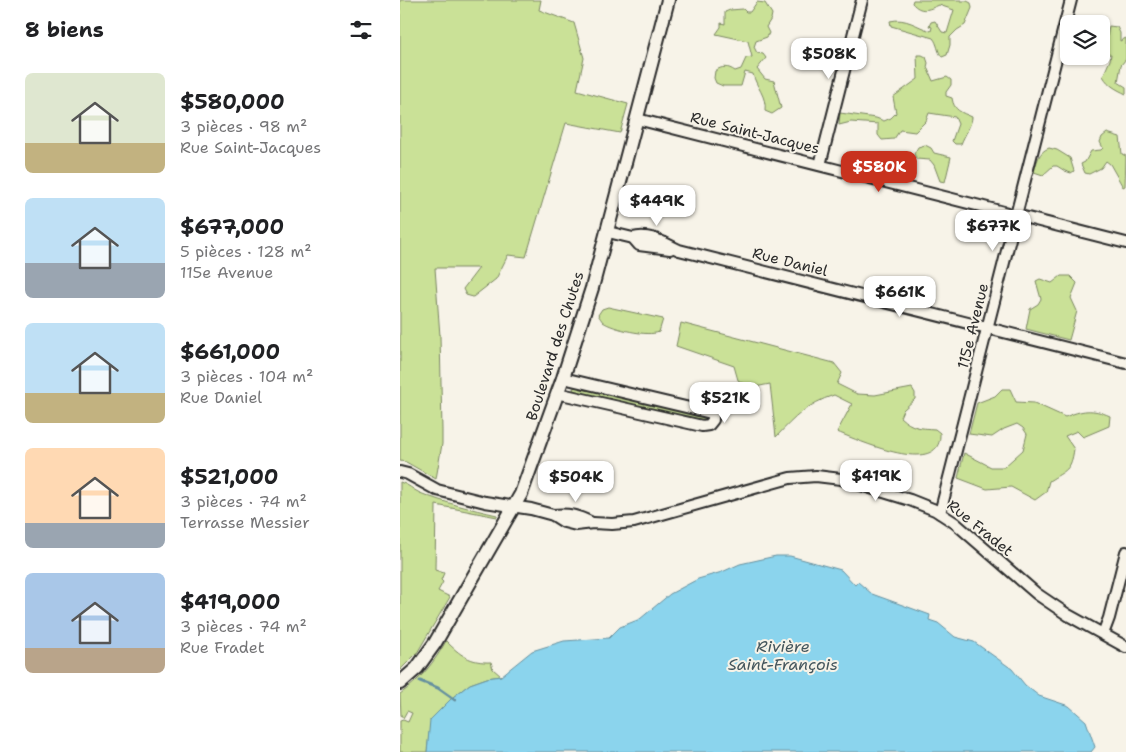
<!DOCTYPE html>
<html lang="fr">
<head>
<meta charset="utf-8">
<style>
  body { margin:0; font-family:"Shantell Sans",sans-serif; background:#f6f6f6; color:#202124; height:100vh; display:flex; flex-direction:column; font-size:19px; white-space:nowrap }
  * { box-sizing:border-box; margin:0 }
  p { font-size:16px; color:#757577 }
  .icon { flex:none; width:28px; height:28px; fill:none; stroke:currentColor; stroke-width:2; stroke-linecap:round; stroke-linejoin:round }
  .map { position:relative; flex:1; overflow:hidden }
  .sheet { display:flex; flex-direction:column; background:#fff; width:400px }
  .sheet>* { flex:none }
  .controls { position:absolute; left:660px; top:15px; display:grid; gap:10px }
  .controls a { display:grid; place-items:center; width:50px; height:50px; border-radius:8px; background:#fff; box-shadow:0 1px 4px #0004; font-size:25px }
  .price { position:absolute; translate:-50% -42px; padding:0 11px; border-radius:10px; background:#fff; color:#222; font-size:16px; line-height:32px; filter:drop-shadow(0 1px 2px #0008) }
  .price::after { content:''; position:absolute; left:50%; top:30px; width:15px; height:11px; margin-left:-8px; background:inherit; clip-path:polygon(0 0,100% 0,50% 100%) }
  .price.current { background:#c8321e; color:#fff }
  ul { padding:0; list-style:none }
  li { display:flex; align-items:center; gap:15px; height:125px; padding:0 25px }
  li span { display:grid; place-items:center; flex:none; width:140px; height:100px; border-radius:8px; color:#555 }
  li>.icon { margin-inline-start:auto }
  span .icon { width:60px; height:60px; fill:#fffc; stroke-width:1 }
  li b { font-size:21px }
  h2 { display:flex; justify-content:space-between; align-items:center; height:60px; padding:0 25px; font-size:21px }
  main { display:flex; flex:1; min-height:0 }
  .map>svg:first-child { display:block }
  .green { fill:#cae197; stroke:#7a8661 }
  .water { fill:#8bd4ed; stroke:#65909f }
  .lines { fill:none; stroke-linecap:round; stroke-linejoin:round }
  .stream { stroke:#65909f; stroke-width:3 }
  .minor-casing { stroke:#2b2b2b; stroke-width:14 }
  .tertiary-casing { stroke:#2b2b2b; stroke-width:16 }
  .minor { stroke:#f7f3e8; stroke-width:10 }
  .tertiary { stroke:#f7f3e8; stroke-width:12 }
  .labels { text-anchor:middle; stroke-width:4; stroke-linejoin:round; paint-order:stroke }
  .street-label { font-size:15px; fill:#2b2b2b; stroke:#f7f3e8 }
  .water-label { font-size:16px; font-style:italic; fill:#43555c; stroke:#f7f3e8 }
</style>
</head>
<body>
<main>
<section class="sheet">
<h2>8 biens<svg class="icon" aria-label="filters" viewBox="0 0 24 24"><path d="M4 7h16M4 17h16"/><circle cx="9" cy="7" r="2"/><circle cx="15" cy="17" r="2"/></svg></h2>
<ul>
<li><span style="background:linear-gradient(#dfe7d0 70%,#c2b280 0)"><svg class="icon" aria-label="home" viewBox="0 0 24 24"><path d="M3 11l9-7 9 7M6 9v11h12V9"/></svg></span><div><b>$580,000</b><p>3 pièces · 98 m²</p><p>Rue Saint-Jacques</p></div></li>
<li><span style="background:linear-gradient(#bfe0f5 65%,#9aa5b1 0)"><svg class="icon" aria-label="home" viewBox="0 0 24 24"><path d="M3 11l9-7 9 7M6 9v11h12V9"/></svg></span><div><b>$677,000</b><p>5 pièces · 128 m²</p><p>115e Avenue</p></div></li>
<li><span style="background:linear-gradient(#bfe0f5 70%,#c2b280 0)"><svg class="icon" aria-label="home" viewBox="0 0 24 24"><path d="M3 11l9-7 9 7M6 9v11h12V9"/></svg></span><div><b>$661,000</b><p>3 pièces · 104 m²</p><p>Rue Daniel</p></div></li>
<li><span style="background:linear-gradient(#ffd9b3 75%,#9aa5b1 0)"><svg class="icon" aria-label="home" viewBox="0 0 24 24"><path d="M3 11l9-7 9 7M6 9v11h12V9"/></svg></span><div><b>$521,000</b><p>3 pièces · 74 m²</p><p>Terrasse Messier</p></div></li>
<li><span style="background:linear-gradient(#a9c7e8 75%,#b9a48a 0)"><svg class="icon" aria-label="home" viewBox="0 0 24 24"><path d="M3 11l9-7 9 7M6 9v11h12V9"/></svg></span><div><b>$419,000</b><p>3 pièces · 74 m²</p><p>Rue Fradet</p></div></li>
</ul>
</section>
<div class="map">
<svg width="726" height="752" viewBox="0 0 726 752">
  <rect width="100%" height="100%" fill="#f7f3e8"/>
  <filter id="ink" filterUnits="userSpaceOnUse"><feTurbulence type="fractalNoise" baseFrequency=".02" numOctaves="2"/><feDisplacementMap in="SourceGraphic" scale="10" xChannelSelector="R" yChannelSelector="G"/><feConvolveMatrix kernelMatrix="1 2 1 2 8 2 1 2 1" color-interpolation-filters="sRGB"/></filter>
  <g filter="url(#ink)">
    <g class="green">
      <polygon points="0,0 141,0 139,10 174,23 184,58 177,90 228,104 220,133 166,123 126,257 108,255 96,279 73,297 66,295 63,289 79,268 35,268 40,336 42,430 42,444 36,479 6,462 0,461"/>
      <path d="M513,0H561V1H567L571,3L572,8L565,25L557,30L550,37V45L547,55L542,57C537,51 538,44 533,38L491,26L490,21C506,17 517,27 531,31L532,27L529,26L531,22L535,21L542,32L547,33L554,10L539,5C528,10 521,13 512,3Z"/>
      <path d="M357,2L365,3L372,14L371,19L366,27L369,33L367,37L356,41L354,47L357,53L363,54L366,58L357,69L365,79L374,81L381,108L372,114L365,111C367,96 356,87 353,74L345,72L341,86H323L316,83L314,78L315,71C322,66 328,66 335,71L341,69L346,58L352,57L348,41L316,34L321,27V23L325,24V12L330,10L343,9L346,12H350Z"/>
      <path d="M709,26L717,27L720,33V41L726,38V59L721,65L718,82L726,87V94C716,89 709,86 703,76L710,60L711,54L701,55V42L706,43Z"/>
      <path d="M517,55H522L526,57L528,63L527,67L533,81L547,77L551,80V85L546,92V96L552,98C554,111 561,112 572,117C572,124 564,136 561,144H555L552,141L558,124L555,117L529,113L526,121L515,132L500,130L494,139L482,140L478,135V124L451,122L439,125L440,113L476,118L484,121L491,118L496,113L493,97L518,79Z"/>
      <polygon points="707,133 720,137 722,154 726,156 725,186 723,187 710,164 706,161 701,168 689,174 685,173 681,164 685,162 691,151 701,150 703,148 700,142 702,137"/>
      <polygon points="525,145 531,148 534,153 551,157 545,182 540,181 534,165 530,160 516,159 514,154 518,147"/>
      <path d="M649,148L657,150L670,158L674,171L671,173L665,171L657,166H653L643,175L634,172C637,162 638,152 649,148Z"/>
      <polygon points="661,276 670,276 677,283 671,298 677,311 669,340 626,329 630,309 638,304 641,299 636,281 640,279 652,283"/>
      <path d="M208,307L263,319L259,332C248,337 213,329 203,322C202,321 199,316 198,315L202,309Z"/>
      <path d="M281,323L434,363L442,373L437,384L457,394L475,395L512,388L515,393V399L503,410L500,417C512,428 519,428 535,429L540,433C542,479 458,440 437,432L452,404L434,395C407,404 395,417 376,437L370,384L350,388L338,380L334,366L276,346Z"/>
      <polygon points="177,387 303,415 307,419 304,422 174,392 173,388"/>
      <path d="M602,389H610L616,402L634,403L665,417C682,410 692,408 710,416L709,426L683,437L677,431L665,436L674,449C671,471 666,470 649,481L646,492L635,500L611,487L587,489L558,478L564,453L591,467H604L623,450L627,434L623,428L617,424L604,429L592,437L569,434L577,403L595,396Z"/>
      <path d="M0,482C8,484 13,490 20,493C45,503 71,509 97,515V517L36,505L35,570L44,573L41,580L43,582L38,591L50,597L17,653L0,670Z"/>
      <path d="M46,641C60,655 70,663 91,662L93,669L101,676L87,678L70,684L53,697L31,719L27,752H0V721L3,720L8,722L12,713L7,711L3,718L1,715L0,694C20,680 34,663 46,641Z"/>
    </g>
    <polygon class="water" points="376,556 390,556 441,570 455,585 458,582 472,594 530,615 529,620 538,623 555,637 574,642 612,669 625,685 639,696 669,706 686,721 695,747 691,752 27,752 30,720 53,697 70,684 87,678 101,676 132,651 164,641 209,638 220,627 240,619 270,594 298,579 322,572 340,564"/>
    <g class="lines">
      <polyline class="stream" points="20,681 38,688 55,700"/>
      <g class="minor-casing">
        <g id="minor">
          <polyline points="237,119 726,243"/>
          <polyline points="420,165 462,0"/>
          <polyline points="208,232 233,238 239,245 270,249"/>
          <path d="M233,238C249,233 264,243 279,250L726,363"/>
          <polyline points="157,393 302,426 309,425 313,420 313,415 311,413 163,378"/>
          <polyline points="0,472 8,474 37,490 85,502 131,509 153,515 164,522 176,525 193,523 212,524 234,522 390,478 416,476 441,479 510,500 535,510 555,523 637,594 668,615 726,647"/>
          <polyline points="540,513 671,0"/>
          <path d="M153,515C169,513 178,516 192,523"/>
          <polyline points="703,634 709,618 726,552"/>
        </g>
      </g>
      <g class="tertiary-casing">
        <polyline id="tertiary" points="0,683 17,668 35,643 121,494 163,378 192,288 268,0"/>
      </g>
      <use href="#minor" class="minor"/>
      <use href="#tertiary" class="tertiary"/>
    </g>
  </g>
  <g class="labels">
    <g class="street-label">
      <text transform="translate(355 133) rotate(14)" y="5">Rue Saint-Jacques</text>
      <text transform="translate(390 262) rotate(14)" y="5">Rue Daniel</text>
      <text transform="translate(573 326) rotate(-76)" y="5">115e Avenue</text>
      <text transform="translate(155 346) rotate(-72)" y="5">Boulevard des Chutes</text>
      <text transform="translate(580 528) rotate(39)" y="5">Rue Fradet</text>
    </g>
    <g class="water-label">
      <text x="383" y="652">Rivière<tspan x="383" dy="18">Saint-François</tspan></text>
    </g>
  </g>
</svg>
<div class="controls">
<a><svg class="icon" aria-label="layers" viewBox="0 0 24 24"><path d="M12 4l9 5-9 5-9-5zM3 14l9 5 9-5"/></svg></a>
</div>
<b class="price" style="left:429px;top:80px">$508K</b>
<b class="price current" style="left:479px;top:193px">$580K</b>
<b class="price" style="left:257px;top:227px">$449K</b>
<b class="price" style="left:593px;top:252px">$677K</b>
<b class="price" style="left:500px;top:318px">$661K</b>
<b class="price" style="left:325px;top:424px">$521K</b>
<b class="price" style="left:476px;top:502px">$419K</b>
<b class="price" style="left:176px;top:503px">$504K</b>
</div>
</main>
</body>
</html>
